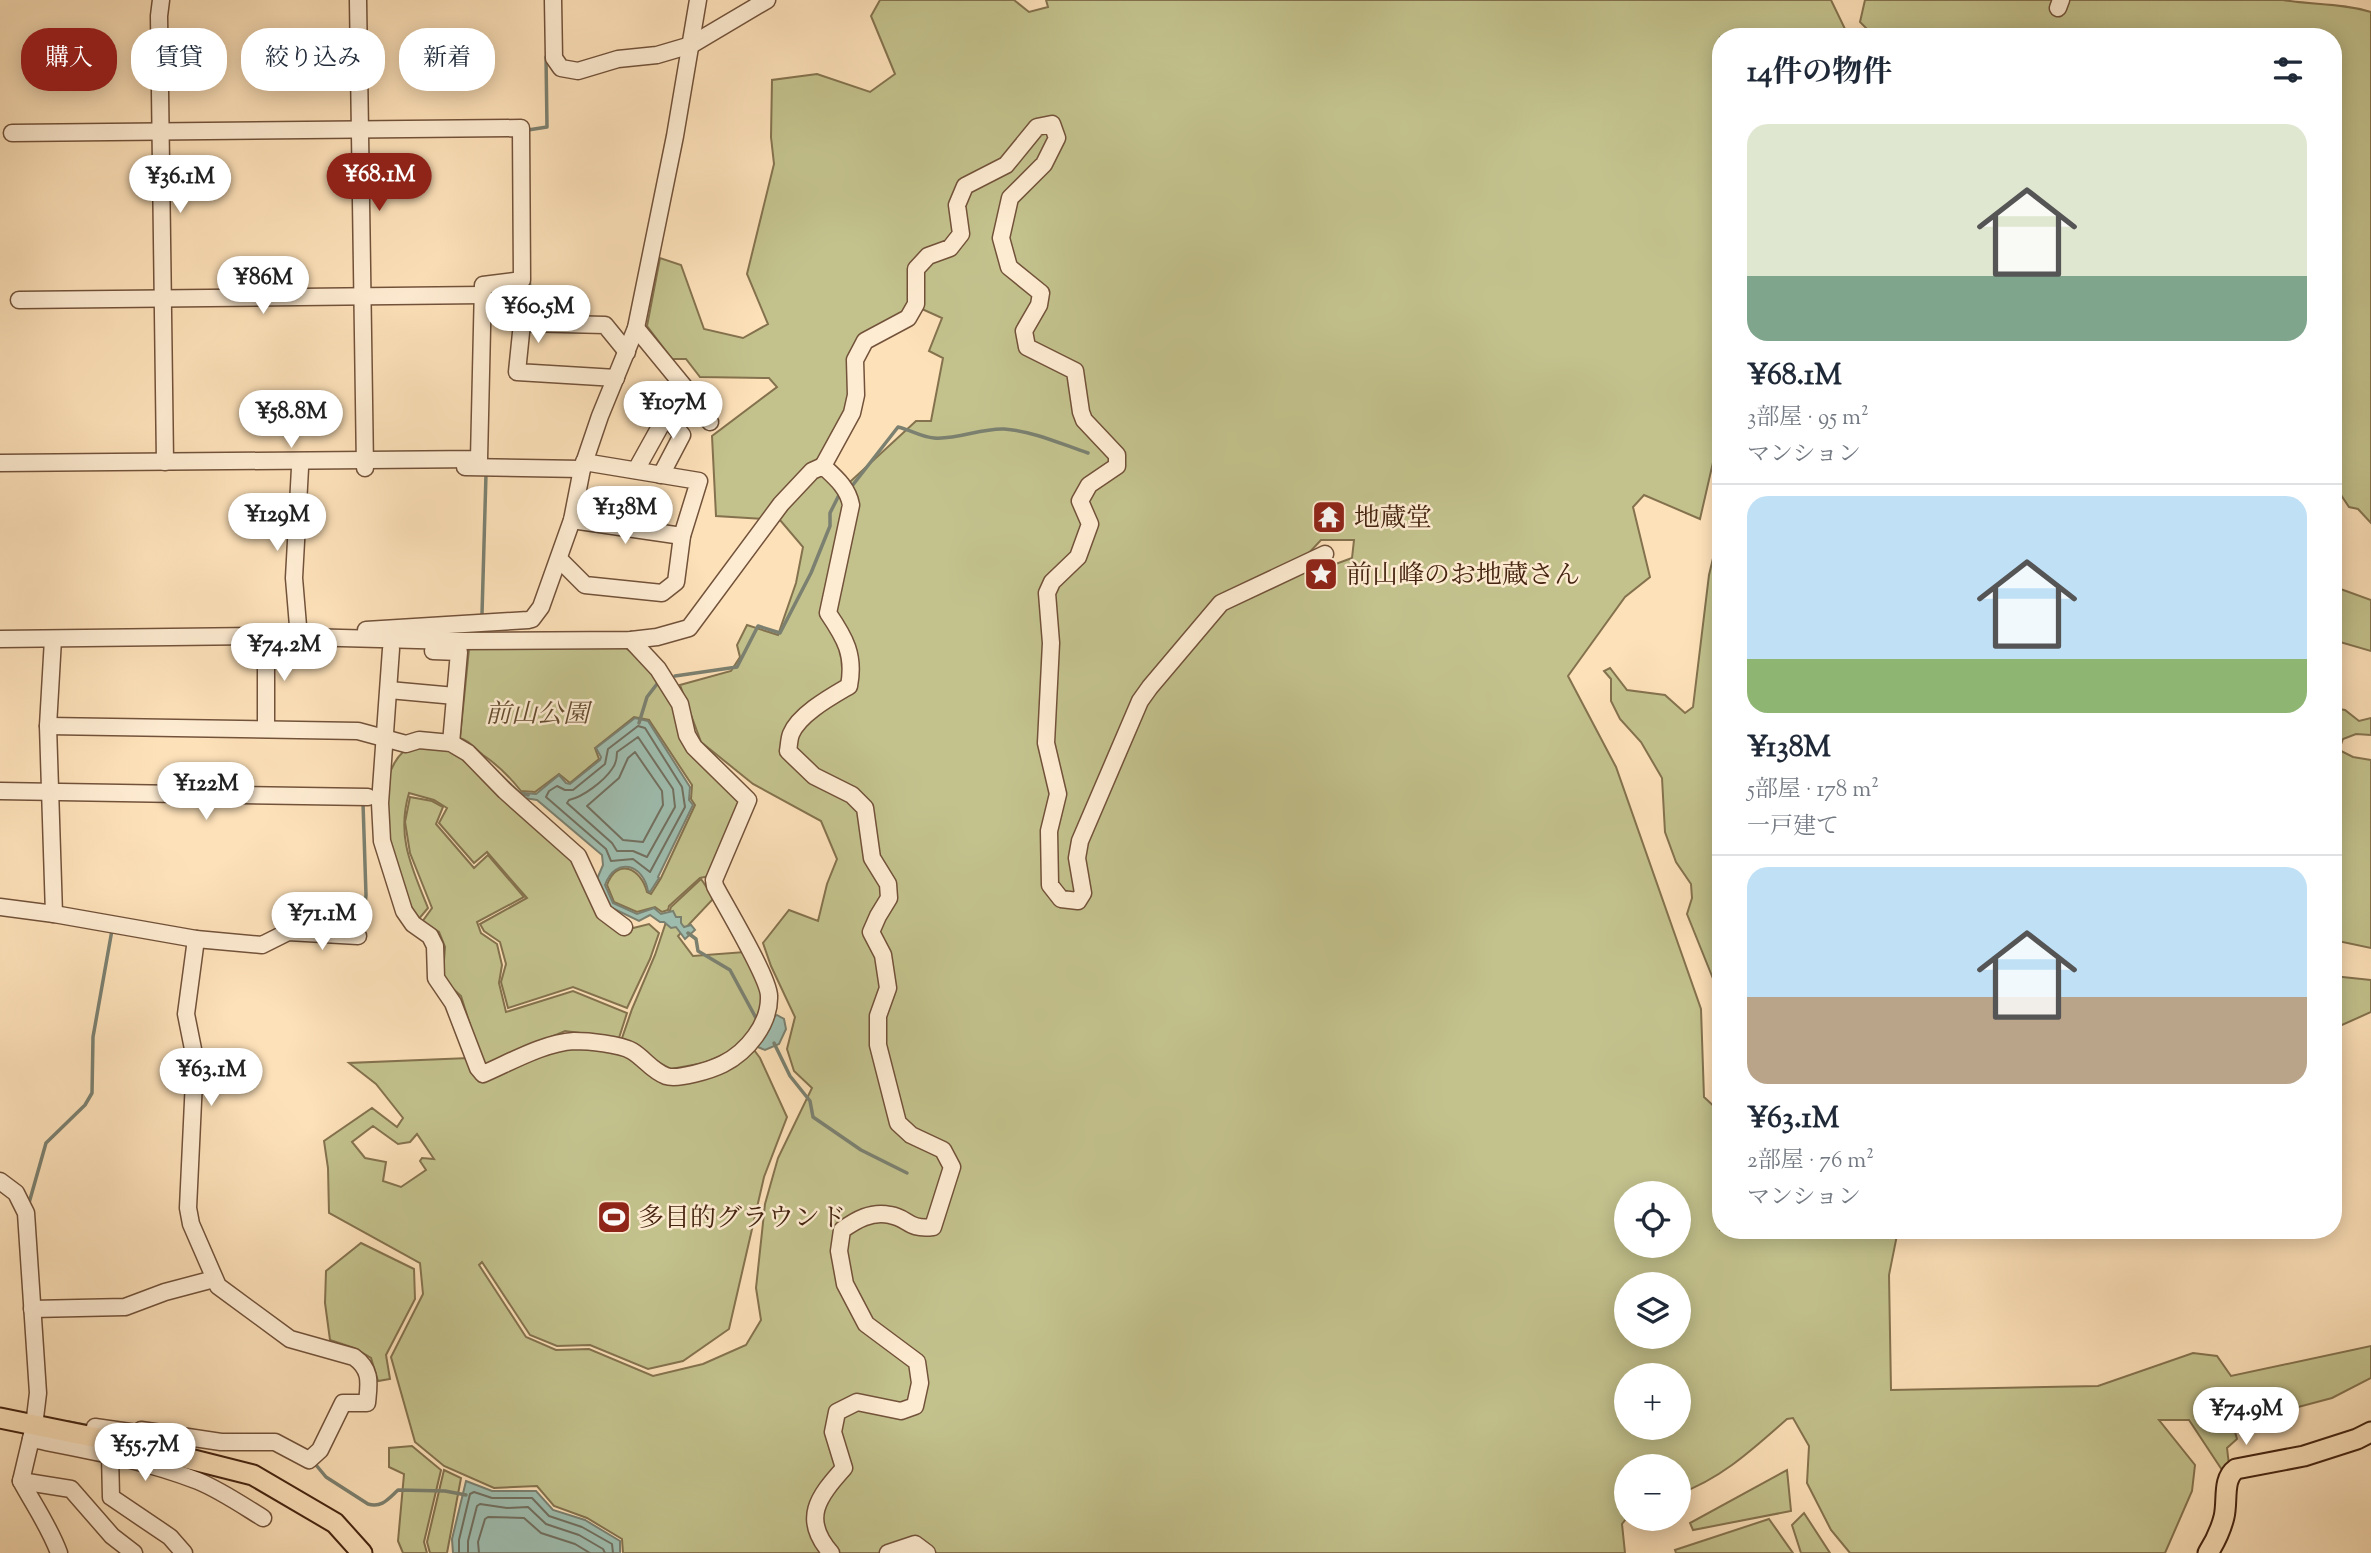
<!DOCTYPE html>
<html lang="ja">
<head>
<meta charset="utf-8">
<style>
  body { margin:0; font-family:"Sorts Mill Goudy","Noto Serif JP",serif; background:#f6f6f7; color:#1f2937; height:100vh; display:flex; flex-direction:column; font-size:26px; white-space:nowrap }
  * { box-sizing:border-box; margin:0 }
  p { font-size:23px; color:#747a83 }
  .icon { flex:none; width:38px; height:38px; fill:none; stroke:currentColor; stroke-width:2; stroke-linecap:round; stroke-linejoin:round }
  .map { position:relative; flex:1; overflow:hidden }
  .side { position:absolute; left:1712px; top:28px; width:630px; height:1211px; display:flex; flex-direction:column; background:#fff; border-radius:28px; box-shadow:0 4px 18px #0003 }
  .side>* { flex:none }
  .guide { position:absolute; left:21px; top:28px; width:665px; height:63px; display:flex; gap:14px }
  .tools { position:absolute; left:1614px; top:1181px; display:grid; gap:14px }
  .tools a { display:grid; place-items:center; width:77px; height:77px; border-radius:50%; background:#fff; box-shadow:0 4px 18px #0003; font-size:35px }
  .price { position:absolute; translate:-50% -60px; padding:0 16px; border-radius:24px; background:#fff; color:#222; font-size:23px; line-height:46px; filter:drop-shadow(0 2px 4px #0008) }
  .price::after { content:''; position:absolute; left:50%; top:42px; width:21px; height:16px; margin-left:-10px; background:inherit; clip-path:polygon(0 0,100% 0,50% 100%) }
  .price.active { background:#8f2418; color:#fff }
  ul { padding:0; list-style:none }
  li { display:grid; align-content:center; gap:14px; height:371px; padding:0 35px }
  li+li { border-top:2px solid #e0e1e3 }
  li span { display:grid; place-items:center; height:217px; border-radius:21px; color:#555 }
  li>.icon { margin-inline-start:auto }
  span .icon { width:126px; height:126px; fill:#fffc; stroke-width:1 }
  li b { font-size:30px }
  h2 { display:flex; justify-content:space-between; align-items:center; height:84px; padding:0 35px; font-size:30px }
  .tag { padding:0 24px; border-radius:28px; background:#fff; box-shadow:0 4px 18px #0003; font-size:24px; line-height:63px }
  .tag.active { background:#8f2418; color:#fff }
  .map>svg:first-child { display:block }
  .green { fill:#c3c28d; stroke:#84724e; stroke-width:2; fill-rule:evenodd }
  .water { fill:#9fbeb0; stroke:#7b8070; stroke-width:2 }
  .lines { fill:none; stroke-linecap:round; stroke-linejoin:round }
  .shore { stroke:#727060; stroke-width:2 }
  .stream { stroke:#7b8070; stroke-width:3.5 }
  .minor-casing { stroke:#72523a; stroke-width:19 }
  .major-casing { stroke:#442310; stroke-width:23 }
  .minor { stroke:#feecd2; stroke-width:16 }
  .major { stroke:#fde1b9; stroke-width:19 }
  .labels { text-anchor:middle; stroke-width:5; stroke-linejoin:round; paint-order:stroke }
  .poi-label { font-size:26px; fill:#442310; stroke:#feecd2; text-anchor:start }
  .park-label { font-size:26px; font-style:italic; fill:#644b2f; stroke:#feecd2 }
</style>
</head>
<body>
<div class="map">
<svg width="2371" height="1553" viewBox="0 0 2371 1553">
  <rect width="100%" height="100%" fill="#fde1b9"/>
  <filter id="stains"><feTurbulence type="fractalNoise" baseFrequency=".00286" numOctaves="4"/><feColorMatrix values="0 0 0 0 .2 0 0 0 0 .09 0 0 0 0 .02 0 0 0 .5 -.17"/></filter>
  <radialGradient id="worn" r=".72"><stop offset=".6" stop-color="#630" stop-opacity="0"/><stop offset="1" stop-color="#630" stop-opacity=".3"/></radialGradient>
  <g class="green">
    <path d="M880,0H1014L1029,12L1048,7L1046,0H1831L1846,31L1847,37H1720V432L1700,519L1644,495L1633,507L1650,577L1625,597L1568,676L1616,767L1701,1009L1704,1097L1720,1112V1230H1898L1889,1275L1891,1390L2098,1386L2193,1353L2217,1356L2231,1376L2371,1346V1378L2332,1398L2276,1413L2232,1421L2237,1439L2227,1448L2229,1465L2224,1473L2189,1420H2159L2195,1465L2192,1491L2165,1553H1850L1831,1530L1807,1483L1809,1446L1793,1418L1787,1419C1753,1449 1721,1479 1678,1494V1466H1626V1519L1622,1524L1625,1553H623L622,1539L587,1518L554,1506L537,1486L494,1488L444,1466L415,1442L391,1357L423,1294L420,1263L329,1213L328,1168L324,1141L372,1108L397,1127L403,1118L376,1084L349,1063L469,1058L477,1075L577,1046L621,1051L667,1082L751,1046L760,1058L787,1117L764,1177L729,1329L683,1361L648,1369L590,1345L557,1346L530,1335L482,1262L479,1265L526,1337L556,1350L589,1349L653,1376L703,1364L746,1345L761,1320L756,1288L765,1204L778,1158L812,1088L794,1071L787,1049L795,1017L771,966L763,943L789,910L818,921L827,884L837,859L821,821L753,784L701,742L680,685L731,671L740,657L737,645L747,625L778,635L796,583L803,547L780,520L716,516L712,436L777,387L769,378L700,377L686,359H672L647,326L660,258L681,265L704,329L743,338L768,324L747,274L774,164L771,137L772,80L817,74L870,92L895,74L871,16ZM911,304L942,318L929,351L943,358L931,421H916L851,481L839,486L817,465L848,412L864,337L905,314ZM1321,540H1354L1352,558L1333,565L1314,564L1306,556ZM373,1126L398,1144L410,1142L417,1134L434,1159L422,1158L420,1161L426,1170L401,1187L383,1181L386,1162L365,1158L352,1142ZM1626,1194H1678V1246H1626ZM1626,1284H1678V1337H1626ZM1626,1376H1678V1428H1626Z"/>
    <path d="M1865,0H2283C2313,5 2342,3 2371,12V523L2358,509L2349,507L2333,483V37H1868L1869,31L1860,22Z"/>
    <polygon points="1720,529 1720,996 1687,914 1692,898 1691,884 1676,862 1665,832 1662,778 1641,742 1620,719 1611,701 1611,679 1604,671 1610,668 1627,690 1665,695 1685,713 1693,707 1709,575"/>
    <polygon points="2335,587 2371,600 2371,651 2333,640 2333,591"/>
    <path d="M625,647C647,665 672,691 678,720L740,799L710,876L700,878L669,906L668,910L662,912L655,907L637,912L614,902L607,885C617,857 641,868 647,892L651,894L661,878L695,805L691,799L692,785L649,720L634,717L595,748L599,759L570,783L559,774L535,792L521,791C509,776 498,765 483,755C474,748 470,741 460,738L469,649Z"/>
    <polygon points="2333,708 2345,710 2359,721 2371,718 2371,735 2356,734 2343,739 2339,750 2353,757 2371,760 2371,948 2333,940"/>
    <path d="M418,744L447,746L463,755L577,862L625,930L649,924L659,933L650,959L627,1008L573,987L508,1008L501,982L506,964L500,942L484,931L480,924L527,898L487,852L474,863L439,823L447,808L434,800L409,793C396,837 412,868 428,908L418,920C397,882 365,786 404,751C408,748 414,746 418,744Z"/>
    <polygon points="410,797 432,801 443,807 436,824 474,868 488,855 524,897 477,922 481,933 497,944 502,965 499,983 506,1012 573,991 627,1013 619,1038 565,1031 483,1066 461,996 449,985 443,974 445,947 439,932 422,922 432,908 410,853 405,822"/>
    <polygon points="701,879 714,898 678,936 693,956 745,952 765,998 752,1031 731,1051 704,1063 671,1069 621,1041 632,1009 655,955 671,907"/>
    <polygon points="2333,976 2371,980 2371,1012 2333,1029"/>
    <polygon points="361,1243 414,1269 415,1299 386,1355 390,1379 378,1381 371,1358 354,1348 330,1340 325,1303 326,1271"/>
    <polygon points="412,1446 441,1470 424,1542 427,1553 403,1553 398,1541 404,1474 389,1467 389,1448"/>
    <polygon points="444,1470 461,1478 447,1553 430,1553 427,1542"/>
    <polygon points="1787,1470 1791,1511 1693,1530 1690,1523"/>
    <polygon points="1804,1513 1830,1553 1801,1553 1792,1525"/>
    <polygon points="1769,1519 1793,1553 1676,1553 1675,1550"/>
  </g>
  <g class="water">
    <path d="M635,718L648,721L690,787L689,800L693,805L658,877L659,878L650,892L648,891C643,864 616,856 605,885L613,903L637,914L654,908L661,914L673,911L676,917H681V923L684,927L691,925L695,930L685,939L676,927L671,928L664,922H660L650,915L639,921L610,907L597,879L603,865L602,855L537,800L524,798V793L536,794L559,775L566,783L570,784L600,760L601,757L596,748Z"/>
    <polygon points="777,1015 784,1019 786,1029 779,1044 765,1050 758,1047 758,1041 768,1031 772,1017"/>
    <polygon points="466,1481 492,1491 536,1491 553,1510 585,1520 620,1541 620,1553 453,1553 452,1539"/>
  </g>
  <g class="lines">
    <g class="shore">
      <polygon points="638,726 645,728 682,787 685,807 650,872 633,859 611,861 606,849 546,797 549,791 557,786 565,790 573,790 605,764 608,749"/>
      <path d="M638,737L673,789L675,807L647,857L633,851H617L612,843L567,803L569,800C583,797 604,781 612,769C616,764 617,758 617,752Z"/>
      <polygon points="635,752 662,791 663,805 643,842 623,840 587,806 619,778 628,758"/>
      <polyline points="459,1553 459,1540 470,1494 474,1492 492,1498 532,1498 549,1516 582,1527 612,1544 613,1553"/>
      <polyline points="468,1553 468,1541 477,1506 480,1504 507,1508 528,1507 546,1524 579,1535 603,1549 605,1553"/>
      <polyline points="479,1553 478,1542 485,1519 488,1517 524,1518 541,1533 575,1544 590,1553"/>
    </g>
    <g class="stream">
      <polyline points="528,130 547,127 546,57"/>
      <polyline points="507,289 530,289 529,278"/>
      <path d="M852,486L898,427C911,430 921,437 934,438C957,440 981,428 1004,429C1033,431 1061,444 1088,453"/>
      <polyline points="482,614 486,474"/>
      <polyline points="675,676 737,667 758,626 780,633 811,573 830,526 830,513 840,493"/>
      <polyline points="639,723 647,697 657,684"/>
      <polyline points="493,768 519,793 528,795"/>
      <polyline points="362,930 366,895 363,803"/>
      <polyline points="688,933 696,939 698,951 730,970 756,1018"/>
      <polyline points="774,1043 790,1076 810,1101 813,1117 861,1150 907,1173"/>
      <polyline points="29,1203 46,1143 85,1105 92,1093 93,1037 112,930"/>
      <polyline points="68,1422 90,1426"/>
      <path d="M316,1465L326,1477L368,1504C382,1508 388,1499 398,1490L445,1491L466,1495"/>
    </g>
    <g class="minor-casing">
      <g id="minor">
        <polyline points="161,0 159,16 165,462"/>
        <polyline points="358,0 365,468"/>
        <polyline points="553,0 554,58 561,68 578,71 618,59 657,55 691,45 767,0"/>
        <polyline points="2058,8 2061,0"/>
        <polyline points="19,300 483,295"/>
        <polyline points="636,328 691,395 710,422"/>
        <polyline points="616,378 517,372 522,323 605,325 627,352"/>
        <polyline points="0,463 479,459 483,285 522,280 521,128 12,133"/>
        <polyline points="823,466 852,413 856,395 855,360 865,341 908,318 916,304 916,269 928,256 950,248 961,234 957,205 965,186 1006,165 1037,127 1052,124 1057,138 1044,164 1010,198 1001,238 1009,267 1041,293 1039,305 1024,331 1027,347 1075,371 1081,412 1084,420 1117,455 1117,466 1089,485 1080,501 1090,524 1078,557 1052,582 1047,593 1051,643 1046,743 1058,794 1049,831 1050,885 1061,899 1078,901 1083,893 1077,858 1080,841 1140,701 1150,687 1221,603 1325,554"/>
        <polyline points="465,467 582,469"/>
        <polyline points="636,470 666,416 691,395"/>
        <polyline points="661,475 682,435 666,416"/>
        <polyline points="572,520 682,536"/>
        <polyline points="559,559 585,585 662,593 676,582 682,536 699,481 584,462"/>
        <polyline points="366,630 528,620 532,619 541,607 572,520 582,469 600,416 636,328 675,136 698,0"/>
        <polyline points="266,636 266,729"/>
        <polyline points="299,638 294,578 300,468"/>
        <path d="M0,639L266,636L455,641L631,640L657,637L689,628L781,504L812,471L823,466C836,478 848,488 851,505L828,613C845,638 855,655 849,686C832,696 799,714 791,734C789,739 789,746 788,751L814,776L852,795L865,808L872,858L888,884L889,898L878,916L871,932L883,955L888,988L878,1016V1045L898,1123L911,1135L943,1150L952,1167L933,1227C907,1230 909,1218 890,1215C871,1211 856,1220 842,1230L839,1251L845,1284L866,1324L917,1362L920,1383L915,1406L901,1411L857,1402L837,1412L833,1432L844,1468C818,1497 801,1519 831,1553"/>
        <polyline points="53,639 48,726 54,914"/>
        <path d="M391,649L380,803L382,841L404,911L413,924L430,936L435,946L436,978L453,1003L478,1068L483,1074C511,1062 543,1043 574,1041C588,1041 620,1044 632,1051C644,1058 652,1071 666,1076C678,1080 711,1070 723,1064C747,1052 770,1024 769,996C769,978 726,907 715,886L714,880L748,800L694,747L687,735L680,704L658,669L631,640"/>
        <polyline points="433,651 459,652 451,743"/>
        <polyline points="389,690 455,696"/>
        <polyline points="48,726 358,731 406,744 419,740 451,743 468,753 505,791 578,856 604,912 624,927"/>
        <polyline points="0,791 368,797"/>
        <polyline points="0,907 54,914 196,939 262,945 288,932 358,936"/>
        <path d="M0,1181L16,1193L26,1213L38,1393L34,1426L21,1481C34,1505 50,1528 59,1553"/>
        <polyline points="32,1309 125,1307 165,1292 214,1279"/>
        <path d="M93,1437L95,1427L137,1433L141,1430L221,1442H275L309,1460L320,1450L343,1403H367C369,1383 372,1370 354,1357L290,1339L218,1286L191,1224L188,1208L195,1059L186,1014L196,939"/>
        <path d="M31,1439C87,1450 144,1460 198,1481C220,1490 242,1505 263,1518"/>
        <polyline points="110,1454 111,1497 170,1537 184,1553"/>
        <polyline points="21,1481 71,1489 112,1536 134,1553"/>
        <polyline points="888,1553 915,1544 927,1553"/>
      </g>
    </g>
    <g class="major-casing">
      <g id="major">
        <polyline points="0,1418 142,1447 253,1475 335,1523 362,1553"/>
        <path d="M2208,1553C2215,1542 2221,1529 2224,1517C2228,1501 2222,1479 2236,1469L2304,1456L2357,1439L2371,1432"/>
      </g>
    </g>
    <use href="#minor" class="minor"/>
    <use href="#major" class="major"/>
  </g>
  <defs>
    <g id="temple-square" transform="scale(1.75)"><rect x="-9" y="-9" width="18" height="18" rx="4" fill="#8f2418" stroke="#feecd2"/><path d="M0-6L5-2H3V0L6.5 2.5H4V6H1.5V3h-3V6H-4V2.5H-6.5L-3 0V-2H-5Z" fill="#fff"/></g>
    <g id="sight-square" transform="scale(1.75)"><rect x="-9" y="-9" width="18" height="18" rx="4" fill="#8f2418" stroke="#feecd2"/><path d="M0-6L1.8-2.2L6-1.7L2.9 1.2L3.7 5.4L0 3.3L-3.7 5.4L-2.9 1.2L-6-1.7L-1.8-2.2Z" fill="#fff"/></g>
    <g id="stadium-square" transform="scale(1.75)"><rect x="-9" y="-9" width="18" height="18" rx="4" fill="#8f2418" stroke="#feecd2"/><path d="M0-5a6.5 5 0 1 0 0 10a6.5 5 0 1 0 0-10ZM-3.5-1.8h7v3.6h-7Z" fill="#fff"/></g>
  </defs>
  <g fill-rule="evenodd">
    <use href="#temple-square" x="1329" y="517"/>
    <use href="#sight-square" x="1321" y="574"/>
    <use href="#stadium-square" x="614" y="1217"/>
  </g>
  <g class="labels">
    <g class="poi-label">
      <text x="1354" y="526">地蔵堂</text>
      <text x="1346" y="583">前山峰のお地蔵さん</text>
      <text x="638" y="1226">多目的グラウンド</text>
    </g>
    <g class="park-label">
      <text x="537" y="722">前山公園</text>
    </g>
  </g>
  <rect width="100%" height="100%" filter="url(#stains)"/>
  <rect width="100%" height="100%" fill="url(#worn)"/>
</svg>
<div class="tools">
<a><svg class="icon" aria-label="locate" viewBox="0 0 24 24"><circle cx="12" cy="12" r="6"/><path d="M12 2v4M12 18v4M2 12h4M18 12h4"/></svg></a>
<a><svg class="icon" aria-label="layers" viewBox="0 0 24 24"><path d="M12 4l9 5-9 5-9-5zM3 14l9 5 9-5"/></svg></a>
<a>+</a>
<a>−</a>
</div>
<b class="price active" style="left:379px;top:213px">¥68.1M</b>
<b class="price" style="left:180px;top:215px">¥36.1M</b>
<b class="price" style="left:263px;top:316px">¥86M</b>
<b class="price" style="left:538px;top:345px">¥60.5M</b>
<b class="price" style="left:673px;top:441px">¥107M</b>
<b class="price" style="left:291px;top:450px">¥58.8M</b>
<b class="price" style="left:625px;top:546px">¥138M</b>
<b class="price" style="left:277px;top:553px">¥129M</b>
<b class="price" style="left:284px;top:683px">¥74.2M</b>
<b class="price" style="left:206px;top:822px">¥122M</b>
<b class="price" style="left:322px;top:952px">¥71.1M</b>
<b class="price" style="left:211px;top:1108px">¥63.1M</b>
<b class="price" style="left:2246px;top:1447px">¥74.9M</b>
<b class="price" style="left:145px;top:1483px">¥55.7M</b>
<div class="guide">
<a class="tag active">購入</a>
<a class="tag">賃貸</a>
<a class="tag">絞り込み</a>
<a class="tag">新着</a>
</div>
<section class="side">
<h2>14件の物件<svg class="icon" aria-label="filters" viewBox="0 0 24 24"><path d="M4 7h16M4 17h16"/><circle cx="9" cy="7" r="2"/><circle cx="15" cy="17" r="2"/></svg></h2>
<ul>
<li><span style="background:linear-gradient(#dfe7d0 70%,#7fa58c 0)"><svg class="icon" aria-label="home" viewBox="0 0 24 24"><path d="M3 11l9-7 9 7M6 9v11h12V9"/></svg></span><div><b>¥68.1M</b><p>3部屋 · 95 m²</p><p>マンション</p></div></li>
<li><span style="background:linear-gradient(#bfe0f5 75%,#8fb573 0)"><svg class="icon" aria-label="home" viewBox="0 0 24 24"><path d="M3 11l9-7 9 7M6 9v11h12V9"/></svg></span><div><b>¥138M</b><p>5部屋 · 178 m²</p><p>一戸建て</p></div></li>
<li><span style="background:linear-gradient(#bfe0f5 60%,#b9a48a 0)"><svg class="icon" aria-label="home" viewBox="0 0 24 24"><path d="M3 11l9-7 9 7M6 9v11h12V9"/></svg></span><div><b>¥63.1M</b><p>2部屋 · 76 m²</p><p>マンション</p></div></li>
</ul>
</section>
</div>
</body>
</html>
